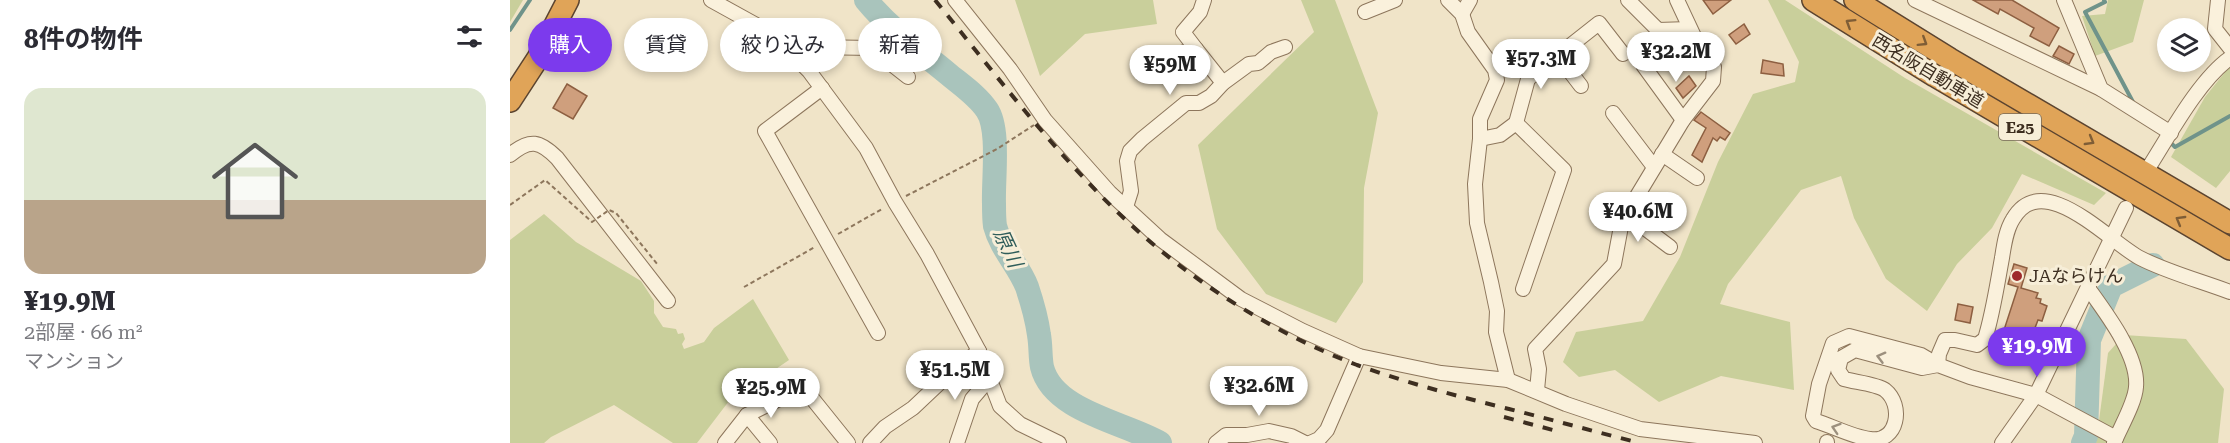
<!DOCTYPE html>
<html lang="ja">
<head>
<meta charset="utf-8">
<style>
  body { margin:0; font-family:"Roboto Serif","Noto Sans JP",serif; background:#f2f2f3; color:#2b2b33; height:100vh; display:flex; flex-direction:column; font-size:22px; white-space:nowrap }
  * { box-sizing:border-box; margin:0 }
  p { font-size:20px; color:#7c7c81 }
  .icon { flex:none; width:33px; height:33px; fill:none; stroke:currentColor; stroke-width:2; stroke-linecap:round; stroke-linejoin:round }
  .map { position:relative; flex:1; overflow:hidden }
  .drawer { display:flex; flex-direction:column; background:#fff; width:510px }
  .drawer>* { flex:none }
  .top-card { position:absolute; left:18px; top:18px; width:570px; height:54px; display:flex; gap:12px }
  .buttons { position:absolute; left:1647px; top:18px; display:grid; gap:12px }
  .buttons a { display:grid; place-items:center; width:54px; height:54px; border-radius:50%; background:#fff; box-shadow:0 3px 9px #0003; font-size:30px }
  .price { position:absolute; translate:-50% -51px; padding:0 14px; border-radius:21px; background:#fff; color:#222; font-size:20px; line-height:39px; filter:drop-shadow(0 2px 3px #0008) }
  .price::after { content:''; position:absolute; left:50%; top:36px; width:18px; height:14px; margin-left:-9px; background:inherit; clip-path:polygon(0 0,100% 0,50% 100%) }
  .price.current { background:#7c3aed; color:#fff }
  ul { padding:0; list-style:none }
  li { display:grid; align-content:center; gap:12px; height:318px; padding:0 24px }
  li+li { border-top:2px solid #e1e1e2 }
  li span { display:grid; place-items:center; height:186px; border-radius:18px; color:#555 }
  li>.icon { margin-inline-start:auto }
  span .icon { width:108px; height:108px; fill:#fffc; stroke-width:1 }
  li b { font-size:26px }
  h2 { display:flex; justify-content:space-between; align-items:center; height:72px; padding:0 24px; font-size:26px }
  .pill { padding:0 21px; border-radius:27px; background:#fff; box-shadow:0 3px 9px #0003; font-size:21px; line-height:54px }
  .pill.current { background:#7c3aed; color:#fff }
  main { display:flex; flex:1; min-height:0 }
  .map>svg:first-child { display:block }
  .green { fill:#c9cf9b }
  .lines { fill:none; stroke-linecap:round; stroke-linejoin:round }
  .stream { stroke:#6f938a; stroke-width:4 }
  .river { stroke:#a9c4bc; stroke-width:24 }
  .building { fill:#cf9f7d; stroke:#8d5f41; stroke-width:1.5 }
  .minor-casing { stroke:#8d765c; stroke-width:16 }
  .highway-casing { stroke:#5b4430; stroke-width:24 }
  .path { stroke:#8d765c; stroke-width:2; stroke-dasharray:4.5 3; stroke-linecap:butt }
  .minor { stroke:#faf1dc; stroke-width:14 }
  .highway { stroke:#e0a458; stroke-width:21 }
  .rail { stroke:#3d2e20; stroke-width:4; stroke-dasharray:10 10; stroke-linecap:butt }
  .path-bridge { stroke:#8d765c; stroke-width:2; stroke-dasharray:4.5 3; stroke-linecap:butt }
  .oneway { stroke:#7e5d36 }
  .oneway2 { stroke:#9c907e }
  .poi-dot { fill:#9e2a2b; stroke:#f7eed8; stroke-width:2 }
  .labels { text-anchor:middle; stroke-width:6; stroke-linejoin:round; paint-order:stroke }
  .shield { fill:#f7eed8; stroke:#756857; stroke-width:1.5 }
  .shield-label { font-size:16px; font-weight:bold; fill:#3d2e20 }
  .street-label { font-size:18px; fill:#3d2e20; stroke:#f7eed8 }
  .poi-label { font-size:18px; fill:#3d2e20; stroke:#f7eed8; text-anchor:start }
  .water-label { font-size:20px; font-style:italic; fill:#2f5d5a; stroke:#f7eed8 }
</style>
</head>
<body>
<main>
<section class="drawer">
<h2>8件の物件<svg class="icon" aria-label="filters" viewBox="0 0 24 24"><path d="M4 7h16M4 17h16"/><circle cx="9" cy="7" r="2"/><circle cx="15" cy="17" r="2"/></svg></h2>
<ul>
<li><span style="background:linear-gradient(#dfe7d0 60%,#b9a48a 0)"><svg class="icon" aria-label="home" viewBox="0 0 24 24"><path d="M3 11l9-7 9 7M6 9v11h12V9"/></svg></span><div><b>¥19.9M</b><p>2部屋 · 66 m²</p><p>マンション</p></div></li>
</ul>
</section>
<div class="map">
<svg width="1720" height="443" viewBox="0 0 1720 443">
  <rect width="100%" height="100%" fill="#f0e4c8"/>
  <g class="green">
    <polygon points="0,0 13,0 0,22"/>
    <polygon points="505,0 643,0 647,24 575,34 530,76"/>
    <polygon points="791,0 825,0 868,113 854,188 853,282 826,323 756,294 707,229 688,145 804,32"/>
    <polygon points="1258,0 1275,0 1395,78 1596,193 1584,205 1512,174 1482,228 1447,264 1417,311 1376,279 1344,218 1331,176 1291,190 1218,284 1210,304 1280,322 1284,390 1211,376 1149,402 1105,370 1069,377 1053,362 1066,332 1133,321 1170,257 1208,162 1243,94 1285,82 1289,62"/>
    <polygon points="1598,0 1634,0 1623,42 1585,56 1572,16 1595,14"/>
    <polygon points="1720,66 1720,171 1706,188 1661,157 1695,97"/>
    <polygon points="34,214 66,242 131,281 144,301 144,313 153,327 166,329 168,334 173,333 175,339 172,344 174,349 194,342 204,328 243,299 279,360 219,401 187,443 163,443 104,405 41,437 34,443 0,443 0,240"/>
    <polygon points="1614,335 1676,339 1714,389 1708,443 1586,443 1598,353"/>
  </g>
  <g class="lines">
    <g class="stream">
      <polyline points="1594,0 1595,2 1575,12 1623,102"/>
      <polyline points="0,30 20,0"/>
      <polyline points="1659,141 1665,147 1720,116"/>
    </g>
    <g class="river">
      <path d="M356,0C379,28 409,50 437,73C450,84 467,95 477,110C490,129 483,179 484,204C484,211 484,219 485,226C491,249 509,266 517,287C522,302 527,320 529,335C531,346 530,357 532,367C543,412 617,423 650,443"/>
      <polyline points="1573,443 1576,436 1579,340 1601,286 1643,265"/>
    </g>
  </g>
  <g class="building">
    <polygon points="1193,0 1221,0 1203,14"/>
    <polygon points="1463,0 1502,0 1549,28 1539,46 1520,36 1524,28 1490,9 1488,14"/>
    <polygon points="1234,24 1240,34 1226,44 1219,35"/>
    <polygon points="1143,37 1155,39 1138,54 1131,45"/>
    <polygon points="1175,38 1184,56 1175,64 1164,45"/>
    <polygon points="1549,46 1564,54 1559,64 1543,56"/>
    <polygon points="1253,60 1273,64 1274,76 1251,73"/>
    <polygon points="1179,76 1186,86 1173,98 1166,88"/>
    <polygon points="57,84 77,96 63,119 43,108"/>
    <polygon points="1191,112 1220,133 1215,140 1210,137 1207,141 1203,138 1192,162 1182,155 1196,128 1184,120"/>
    <polygon points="1504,264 1517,268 1511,288 1528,293 1526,298 1531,299 1530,303 1537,306 1532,321 1528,320 1520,341 1494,330 1508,287 1498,284"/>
    <polygon points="1448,304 1463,307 1460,323 1445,320"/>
  </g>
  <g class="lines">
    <g class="minor-casing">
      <g id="minor">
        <polyline points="201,0 248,26 272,44 299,71 356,148 385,202 417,254 469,351 490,406 510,424 549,443"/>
        <polyline points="445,0 500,69 535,120 600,193 650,239 731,299 793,331 849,356 931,373 998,380 1056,404 1130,429 1245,443"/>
        <polyline points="938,0 952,14 958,32 985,70 987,80 970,119 970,139 965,184 967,223 981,282 987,311 986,332 998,380"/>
        <polyline points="1118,0 1148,30 1179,29"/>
        <polyline points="1405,0 1591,89"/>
        <polyline points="1554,0 1591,89 1661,133"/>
        <polyline points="1708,0 1705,29 1720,48"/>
        <polyline points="855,12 885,0"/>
        <polyline points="952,14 960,0"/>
        <polyline points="686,49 673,32 690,12 694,0"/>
        <polyline points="282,52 303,47 361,48 398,77"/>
        <polyline points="1048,56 1071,86"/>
        <polyline points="650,59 686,49 713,83"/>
        <polyline points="1133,65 1173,120"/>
        <polyline points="312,88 255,131 368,333"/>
        <polyline points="1103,113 1144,167"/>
        <polyline points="1006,123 1054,170 1013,289"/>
        <polyline points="970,139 990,135 1006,123 1018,79 1089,23 1113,54"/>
        <polyline points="1152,154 1187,178"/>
        <path d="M0,155C20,138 30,141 47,158L158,301"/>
        <path d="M1639,167C1660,134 1689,80 1720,58"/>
        <polyline points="616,207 621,191 617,161 620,151 632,139 676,103 689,103 701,96 713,83 739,64 748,63 761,52 775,47"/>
        <polyline points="1116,214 1160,247"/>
        <path d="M1578,288C1596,313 1629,356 1626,387C1625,403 1610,428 1604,443"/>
        <path d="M1428,365L1412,368L1345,350L1331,358L1328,370L1334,379C1344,382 1367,384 1375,390C1394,405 1388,443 1360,439C1343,437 1322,426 1306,421L1303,416L1309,384L1323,343L1339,336L1411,355L1428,365L1460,377L1526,395L1606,438"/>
        <path d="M1428,365L1429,354L1435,340H1445L1467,345L1475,339C1483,313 1487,285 1492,258C1494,245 1496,230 1503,219C1533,168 1598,241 1630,258C1657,272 1691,281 1720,292"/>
        <polyline points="1027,390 1029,369 1025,349 1104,264 1112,221 1173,120 1203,81 1204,67 1189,47 1167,0"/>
        <polyline points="237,415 260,443"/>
        <polyline points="215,443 237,415 293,387 338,443"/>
        <polyline points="360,443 375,427 403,408 439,374 469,351"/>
        <polyline points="447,443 462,399 479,379"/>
        <polyline points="706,443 716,435 737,435 759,431 781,436 795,443"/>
        <polyline points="800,443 809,439 817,430 849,356"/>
        <polyline points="1317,443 1317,442"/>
        <polyline points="1492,443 1526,395 1616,208"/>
      </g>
    </g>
    <g class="highway-casing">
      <g id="highway">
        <polyline points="1303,0 1425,76 1720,249"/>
        <polyline points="1345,0 1440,59 1720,223"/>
        <polyline points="0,101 28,58 58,0"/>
      </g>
    </g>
    <g class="path">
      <polyline points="396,196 487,149 524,125"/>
      <polyline points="328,234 372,209"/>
      <polyline points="234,287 305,247"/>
    </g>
    <use href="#minor" class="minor"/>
    <use href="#highway" class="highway"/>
    <g class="rail">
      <path d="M425,0C487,76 546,155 618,222C681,281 765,334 847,365C897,383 947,396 999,409C1043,420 1086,432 1130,443"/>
      <polyline points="994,417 1043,430"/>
    </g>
    <polyline class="path-bridge" points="0,205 35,180 82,222 99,210 106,213 148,265"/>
  </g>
  <defs><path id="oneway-chevron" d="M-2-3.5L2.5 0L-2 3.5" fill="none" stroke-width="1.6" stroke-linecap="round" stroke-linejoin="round" transform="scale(1.5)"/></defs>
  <g class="oneway">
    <use href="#oneway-chevron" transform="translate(1340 23) rotate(-148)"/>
    <use href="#oneway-chevron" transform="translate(1413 42) rotate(32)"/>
    <use href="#oneway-chevron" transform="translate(1580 141) rotate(30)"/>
    <use href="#oneway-chevron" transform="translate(1670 220) rotate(-150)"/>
  </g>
  <g class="oneway2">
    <use href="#oneway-chevron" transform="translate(1371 357) rotate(-165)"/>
    <use href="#oneway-chevron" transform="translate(1326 428) rotate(-162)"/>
  </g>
  <circle class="poi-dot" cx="1507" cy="276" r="6"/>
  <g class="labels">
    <rect class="shield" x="1489" y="114" width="42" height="26" rx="4.5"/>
    <g class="shield-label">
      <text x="1510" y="133">E25</text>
    </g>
    <g class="street-label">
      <text transform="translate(1418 71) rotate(31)" y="6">西名阪自動車道</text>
    </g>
    <g class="poi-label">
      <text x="1519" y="282">JAならけん</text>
    </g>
    <g class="water-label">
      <text transform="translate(498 248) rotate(65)" y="7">原川</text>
    </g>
  </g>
</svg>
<div class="buttons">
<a><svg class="icon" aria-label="layers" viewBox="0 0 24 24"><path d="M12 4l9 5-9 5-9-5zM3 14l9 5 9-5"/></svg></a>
</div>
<b class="price" style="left:1166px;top:83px">¥32.2M</b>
<b class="price" style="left:1031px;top:90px">¥57.3M</b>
<b class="price" style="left:660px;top:96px">¥59M</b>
<b class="price" style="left:1128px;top:243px">¥40.6M</b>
<b class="price current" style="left:1527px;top:378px">¥19.9M</b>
<b class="price" style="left:445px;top:401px">¥51.5M</b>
<b class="price" style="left:749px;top:417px">¥32.6M</b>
<b class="price" style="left:261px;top:419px">¥25.9M</b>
<div class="top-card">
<a class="pill current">購入</a>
<a class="pill">賃貸</a>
<a class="pill">絞り込み</a>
<a class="pill">新着</a>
</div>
</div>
</main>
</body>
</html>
